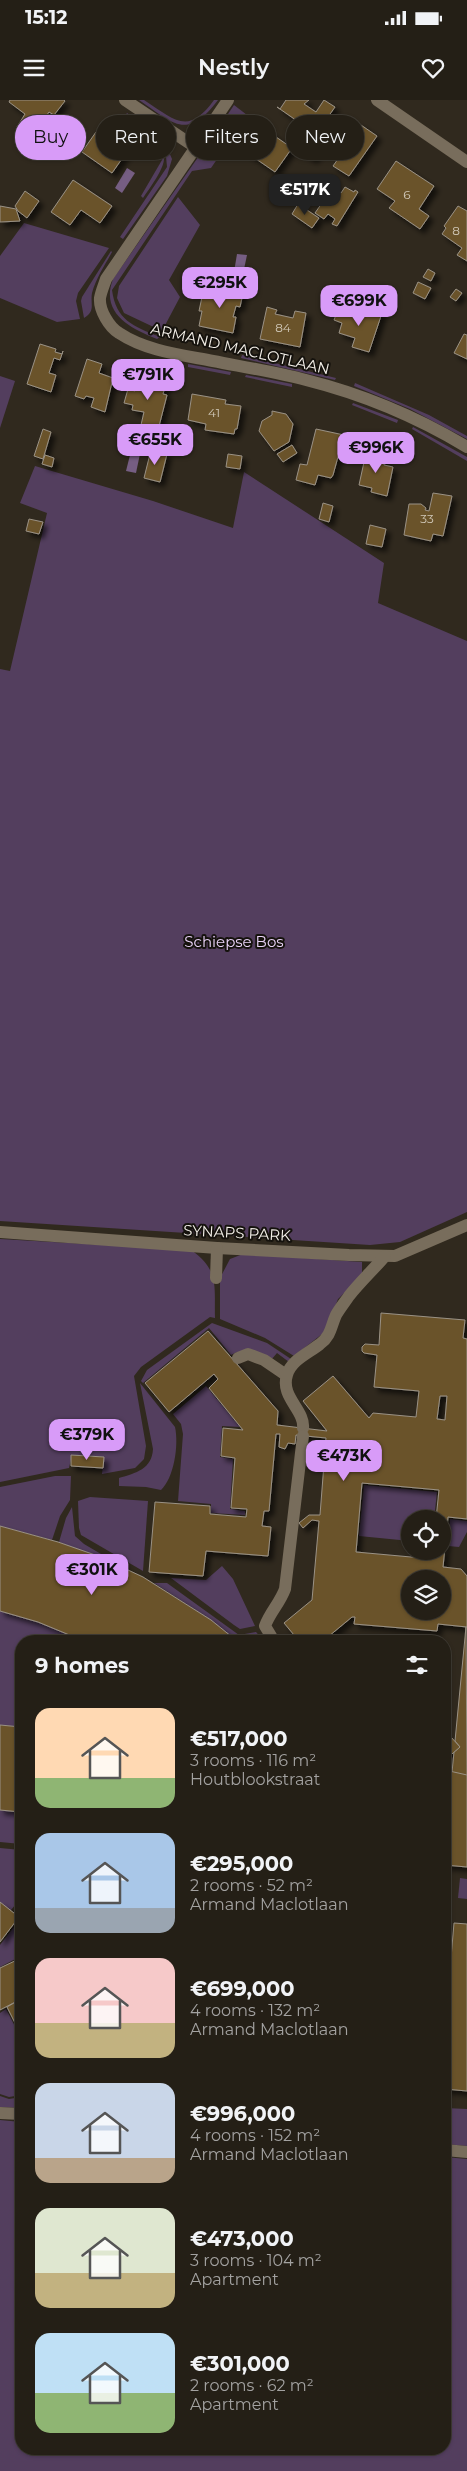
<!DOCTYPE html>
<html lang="en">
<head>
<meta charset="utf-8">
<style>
  body { margin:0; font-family:Montserrat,sans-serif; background:#2c271f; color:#f1f3f6; height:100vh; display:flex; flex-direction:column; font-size:19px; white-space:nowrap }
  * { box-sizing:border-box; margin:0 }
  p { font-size:16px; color:#a3a2a1 }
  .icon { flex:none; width:28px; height:28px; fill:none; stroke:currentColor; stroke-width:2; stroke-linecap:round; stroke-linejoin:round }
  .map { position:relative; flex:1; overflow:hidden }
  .side { position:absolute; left:15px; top:1535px; width:436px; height:820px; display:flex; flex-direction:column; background:#241f16; border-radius:20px; box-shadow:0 1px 4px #0004,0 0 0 1px #413d35 }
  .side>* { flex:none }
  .banner { position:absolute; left:15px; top:15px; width:438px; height:45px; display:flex; gap:10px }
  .buttons { position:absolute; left:401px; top:1410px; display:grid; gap:10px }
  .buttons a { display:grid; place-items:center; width:50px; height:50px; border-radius:50%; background:#241f16; box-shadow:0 1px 4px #0004,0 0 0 1px #413d35; font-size:25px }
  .price { position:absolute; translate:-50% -42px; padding:0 11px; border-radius:10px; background:#d89bf8; color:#111; font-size:16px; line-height:32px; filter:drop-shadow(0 1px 2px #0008) }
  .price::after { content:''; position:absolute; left:50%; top:30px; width:15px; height:11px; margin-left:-8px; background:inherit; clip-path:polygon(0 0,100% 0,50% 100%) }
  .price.selected { background:#222; color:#fff }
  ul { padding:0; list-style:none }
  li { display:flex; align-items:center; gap:15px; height:125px; padding:0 20px }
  li span { display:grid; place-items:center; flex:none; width:140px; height:100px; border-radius:15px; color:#555 }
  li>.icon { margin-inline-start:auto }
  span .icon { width:60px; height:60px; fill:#fffc; stroke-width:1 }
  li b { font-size:21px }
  h2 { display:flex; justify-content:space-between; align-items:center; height:60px; padding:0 20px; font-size:21px }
  .pill { padding:0 18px; border-radius:22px; background:#241f16; box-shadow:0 1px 4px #0004,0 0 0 1px #413d35; font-size:18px; line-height:45px }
  .pill.selected { background:#d89bf8; color:#111 }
  .status { display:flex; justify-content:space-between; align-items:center; height:35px; padding:0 25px; background:#241f16; direction:ltr }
  .status svg { height:14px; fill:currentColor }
  header { display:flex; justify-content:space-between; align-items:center; height:65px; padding:0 20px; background:#241f16; font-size:22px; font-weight:600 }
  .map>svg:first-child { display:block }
  .green { fill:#533e5e }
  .water { fill:#765e83 }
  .building { fill:#6b532c; stroke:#9a9285; fill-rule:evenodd; filter:url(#shadow) }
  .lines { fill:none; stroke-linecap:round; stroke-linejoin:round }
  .minor { stroke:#786d5c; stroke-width:12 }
  .labels { text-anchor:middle; stroke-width:4; stroke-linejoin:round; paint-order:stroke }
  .number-label { font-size:12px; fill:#d2caba }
  .street-label { font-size:15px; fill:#f5f1ea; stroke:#15120d }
  .park-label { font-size:15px; fill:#e9d2f7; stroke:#15120d }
</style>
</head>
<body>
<div class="status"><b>15:12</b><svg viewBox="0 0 49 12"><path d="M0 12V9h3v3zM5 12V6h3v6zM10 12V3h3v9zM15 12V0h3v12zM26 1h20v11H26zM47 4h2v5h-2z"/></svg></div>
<header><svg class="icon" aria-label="menu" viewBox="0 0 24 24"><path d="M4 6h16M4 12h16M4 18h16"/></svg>Nestly<svg class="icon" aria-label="heart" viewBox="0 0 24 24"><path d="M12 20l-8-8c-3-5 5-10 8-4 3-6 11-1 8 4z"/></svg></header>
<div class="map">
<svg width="467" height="2371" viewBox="0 0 467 2371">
  <defs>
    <filter id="shadow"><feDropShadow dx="4.5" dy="4.5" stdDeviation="2.5" flood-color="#0009"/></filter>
  </defs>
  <rect width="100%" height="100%" fill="#30291e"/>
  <g class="green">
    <path d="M139,0H144C175,20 188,36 214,0H218C187,41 174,24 139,0Z"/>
    <polygon points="234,5 247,15 238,28 224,20"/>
    <polygon points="127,13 164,40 172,59 167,76 123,139 120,137 167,67 165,46 125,16"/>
    <path d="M123,18C169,50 178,49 143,98L141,96L162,60C164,36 132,34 123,18Z"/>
    <path d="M215,33H221L231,39L211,68L192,71L112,190C116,220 133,226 160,237L157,239C130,228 100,213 113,179Z"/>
    <polygon points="178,97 200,125 169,180 180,197 162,231 124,213 117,198 119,186"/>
    <polygon points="24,123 109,148 78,193 76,201 80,219 57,222 0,198 0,156"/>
    <path d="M111,151L112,152C105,165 96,178 92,193C90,204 96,211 84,218L81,201L82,197Z"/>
    <polygon points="242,255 336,278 335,280 241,258"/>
    <polygon points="188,264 231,272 230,275 188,267"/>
    <polygon points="246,275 292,284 292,287 245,277"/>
    <polygon points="0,276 15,281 0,328"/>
    <polygon points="355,283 429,315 467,336 467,339 410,309 354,286"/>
    <polygon points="353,303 398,320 397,323 352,305"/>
    <polygon points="413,327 467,357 467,361 412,329"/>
    <polygon points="35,366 153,401 233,428 244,372 384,463 378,503 467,541 467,1112 400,1142 370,1145 0,1121 0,569 10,571 47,413 20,403"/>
    <path d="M0,1139L191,1150C220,1170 214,1187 215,1218L210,1217L141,1267L134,1276L146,1346L144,1359L135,1368L102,1374L104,1357L72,1355L69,1368L0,1382Z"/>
    <polygon points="243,1154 362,1162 362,1176 338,1199 326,1231 294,1256 265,1238 220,1219 220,1178 230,1159"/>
    <polygon points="212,1223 267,1243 291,1259 289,1262 277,1253 271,1260 237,1252 231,1255 209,1228 143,1283 141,1281 147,1270"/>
    <path d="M140,1283L175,1327C179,1345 174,1378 161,1390L146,1387L119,1386V1378C136,1373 152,1369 153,1349Z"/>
    <polygon points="206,1286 240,1327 222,1326 220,1357 233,1359 230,1409 245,1411 245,1415 211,1413 211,1404 178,1401 183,1334 181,1324 173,1314"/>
    <polygon points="55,1376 71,1376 70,1400 60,1416 52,1440 0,1426 0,1387"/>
    <polygon points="364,1385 437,1392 434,1419 410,1419 410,1441 359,1436"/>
    <polygon points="90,1397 148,1401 143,1471 81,1435 79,1428 78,1401"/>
    <polygon points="72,1407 75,1436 84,1444 130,1471 59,1442 66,1418"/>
    <polygon points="450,1419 467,1421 467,1432 459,1447 448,1446"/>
    <polygon points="222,1466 233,1479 255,1526 240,1529 234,1525 171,1478 206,1480"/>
    <polygon points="154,1483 167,1483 239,1535 256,1532 263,1540 237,1541 211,1520"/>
    <polygon points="0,1511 38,1522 84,1541 21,1541 21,1627 0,1625"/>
    <polygon points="0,1710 21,1712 21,1744 0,1742"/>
    <polygon points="0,1748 21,1750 21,1798 0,1823"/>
    <polygon points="460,1778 467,1779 467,1799 458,1798"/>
    <polygon points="21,1818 21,1856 0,1867 0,1845"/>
    <polygon points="6,1909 21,1938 21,1995 9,1997 0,1994 0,1913"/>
    <polygon points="0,1996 9,1999 21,1997 21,2008 0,2007"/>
    <polygon points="445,2008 467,2009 467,2046 445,2044"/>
    <polygon points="0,2020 21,2022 21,2349 445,2349 445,2057 467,2059 467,2371 0,2371"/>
  </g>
  <g class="water">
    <polygon points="127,68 135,73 122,93 115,88"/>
    <polygon points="237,154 247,155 243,174 234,172"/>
    <polygon points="132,347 141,349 136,373 126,371"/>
  </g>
  <g class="building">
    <polygon points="10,0 64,0 65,1 54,15 49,12 43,20 46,21 34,39 17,27 25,14 9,2"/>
    <polygon points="286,0 309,0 304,4 316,12 324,0 335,7 316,34 277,7 280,9"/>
    <polygon points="358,23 377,36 349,76 333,66 338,59 333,56 347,35 346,32 350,35"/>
    <polygon points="263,28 292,48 275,72 246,52"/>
    <polygon points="96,32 126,53 112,73 82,52"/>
    <polygon points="315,38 322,43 317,50 310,45"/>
    <polygon points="303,41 318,52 313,59 297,49"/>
    <polygon points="396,61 434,86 419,109 429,116 420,129 389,108 395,101 377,89"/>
    <polygon points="73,80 112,106 100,123 81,110 70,125 51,112"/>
    <polygon points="333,87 341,93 345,87 354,92 355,90 358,92 337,126 332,124 335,119 328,114 324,119 315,113"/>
    <polygon points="25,91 39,101 27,118 18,111 15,106"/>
    <polygon points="298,104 319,118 312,128 292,114"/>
    <polygon points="0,106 16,109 20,121 0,122"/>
    <polygon points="458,106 467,111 467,161 457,155 462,148 442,134 446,128 444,126"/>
    <polygon points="428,169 435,173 431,181 423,177"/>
    <polygon points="418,182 431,188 425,199 413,193"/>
    <polygon points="209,186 243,193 240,207 236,206 233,217 236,217 233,233 199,226 202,211 199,211 202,197 207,198"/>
    <polygon points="456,189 462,193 456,201 450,197"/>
    <polygon points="267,207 277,210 275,214 293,218 295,211 306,213 300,247 260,239"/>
    <polygon points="339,207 365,216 368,208 382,213 369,252 352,247 355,238 339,233 342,223 334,220"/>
    <polygon points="464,234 467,235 467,259 454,253"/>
    <polygon points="40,244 56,249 55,252 62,254 63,251 60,260 54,258 49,273 56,275 51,292 27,284"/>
    <polygon points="87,259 102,264 99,273 113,278 105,312 91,307 94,298 86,296 84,299 75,296"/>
    <polygon points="139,276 166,283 163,294 167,295 158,330 141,325 144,312 132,310 133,305 124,303 128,289 135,291"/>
    <polygon points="192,294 226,300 225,304 241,306 237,329 235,329 234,334 205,330 206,324 188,320"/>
    <polygon points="272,311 286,314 293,324 289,342 274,351 259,331 262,321 272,315"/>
    <polygon points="43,329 51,332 43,359 34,356"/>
    <polygon points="316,329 344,335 333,375 331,378 318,375 315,385 296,380 300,364 307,365"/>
    <polygon points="292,345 297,353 283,362 277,354"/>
    <polygon points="151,350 167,354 160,382 144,378"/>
    <polygon points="372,352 385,358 384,365 393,367 387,396 371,392 372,388 359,385 366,353"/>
    <polygon points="228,354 242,356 240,369 226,367"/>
    <polygon points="45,355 54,358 52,367 42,364"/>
    <polygon points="433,393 452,396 443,436 433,434 431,441 404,435 409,404 421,404 426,408 425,410 429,411"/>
    <polygon points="323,403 333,406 329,422 319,419"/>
    <polygon points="29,419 43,422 39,434 26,431"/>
    <polygon points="370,425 386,429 382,447 366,444"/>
    <path d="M381,1213L465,1220L463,1238L467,1239V1419L448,1417L443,1467L461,1469L467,1476V1527L438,1524L437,1531L354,1524L355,1517H352L323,1541H299L284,1523L312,1500L319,1421L312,1420L303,1428L299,1423L309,1415H320L326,1338L296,1335L295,1344L288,1343L285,1349L279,1347L280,1334H276L269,1411H264L262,1426L271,1427L268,1456L206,1451L203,1476L149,1472L155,1402L210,1406V1414L246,1417L247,1409L231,1408L235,1358L221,1356L223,1328L243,1330L209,1288L218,1279L214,1274L169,1312L145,1283L208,1231L278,1311L277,1325L327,1331L303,1301L333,1276L369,1318L373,1313L416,1317L419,1291L374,1287L377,1255L364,1253L362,1251V1247L365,1244L379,1245ZM440,1296H447L445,1320L437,1319ZM362,1383L439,1390L436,1419H442V1451H433V1459L356,1452ZM410,1479H442V1511H410Z"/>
    <polygon points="71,1355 104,1357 103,1368 71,1366"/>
    <polygon points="0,1426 58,1442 98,1456 143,1477 211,1520 237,1541 84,1541 38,1522 0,1511"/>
    <polygon points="466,1527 467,1677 465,1694 450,1693 454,1652 460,1647 455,1641"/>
    <polygon points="0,1625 21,1627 21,1712 0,1710"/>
    <polygon points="451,1637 460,1647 445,1660 445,1642"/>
    <polygon points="445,1670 467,1675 467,1767 445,1765"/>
    <polygon points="0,1802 19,1817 0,1842"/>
    <polygon points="454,1823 467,1824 467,1991 445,1989 445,1905 447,1905"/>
    <polygon points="21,1858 21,1899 0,1910 0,1868"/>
    <polygon points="21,1899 21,1935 7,1907"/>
  </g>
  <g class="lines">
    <g class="minor">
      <polyline points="125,0 195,47"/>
      <path d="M228,0L106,179C104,185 101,192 100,198C99,210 109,227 119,233C146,251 182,255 213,261C244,267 276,272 306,280C362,294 417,317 467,347"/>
      <polyline points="377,0 467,62"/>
      <polyline points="0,1132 217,1148 349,1155 395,1156 467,1125"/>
      <polyline points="216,1178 217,1148"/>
      <polyline points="238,1258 248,1254 264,1260 286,1275"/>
      <path d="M303,1328C305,1310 280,1297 287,1275C291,1260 309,1253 320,1244C331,1236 331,1226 336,1215C340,1208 345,1202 349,1196C360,1182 374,1169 385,1156"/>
      <path d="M274,1541L265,1526C270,1512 280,1503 285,1489L303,1336"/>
      <polyline points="0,2013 21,2014"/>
      <polyline points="445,2050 467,2052"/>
    </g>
  </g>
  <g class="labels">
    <g class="number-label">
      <text x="407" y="99">6</text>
      <text x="456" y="135">8</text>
      <text x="283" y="232">84</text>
      <text x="214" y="317">41</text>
      <text x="427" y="423">33</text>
    </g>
    <g class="street-label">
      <text transform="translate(240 249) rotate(13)" y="5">ARMAND MACLOTLAAN</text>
      <text transform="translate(237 1133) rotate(3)" y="5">SYNAPS PARK</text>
    </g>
    <g class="park-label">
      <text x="234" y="847">Schiepse Bos</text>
    </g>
  </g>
</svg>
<div class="buttons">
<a><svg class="icon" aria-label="locate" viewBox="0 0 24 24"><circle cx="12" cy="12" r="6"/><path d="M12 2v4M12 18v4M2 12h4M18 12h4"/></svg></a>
<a><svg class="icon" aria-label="layers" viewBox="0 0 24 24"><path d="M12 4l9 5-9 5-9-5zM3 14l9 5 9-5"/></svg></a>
</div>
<b class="price selected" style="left:305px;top:116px">€517K</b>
<b class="price" style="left:220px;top:209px">€295K</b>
<b class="price" style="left:359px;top:227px">€699K</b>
<b class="price" style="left:148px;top:301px">€791K</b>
<b class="price" style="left:155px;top:366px">€655K</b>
<b class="price" style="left:376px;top:374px">€996K</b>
<b class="price" style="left:87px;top:1361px">€379K</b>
<b class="price" style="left:344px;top:1382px">€473K</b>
<b class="price" style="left:92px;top:1496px">€301K</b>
<div class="banner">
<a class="pill selected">Buy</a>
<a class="pill">Rent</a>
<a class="pill">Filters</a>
<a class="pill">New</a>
</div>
<section class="side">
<h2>9 homes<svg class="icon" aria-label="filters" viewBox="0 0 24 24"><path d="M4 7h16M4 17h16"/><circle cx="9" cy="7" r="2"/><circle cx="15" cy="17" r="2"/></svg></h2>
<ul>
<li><span style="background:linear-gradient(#ffd9b3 70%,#8fb573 0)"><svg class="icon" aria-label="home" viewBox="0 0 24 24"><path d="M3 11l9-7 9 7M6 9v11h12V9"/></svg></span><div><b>€517,000</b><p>3 rooms · 116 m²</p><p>Houtblookstraat</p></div></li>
<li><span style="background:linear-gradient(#a9c7e8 75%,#9aa5b1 0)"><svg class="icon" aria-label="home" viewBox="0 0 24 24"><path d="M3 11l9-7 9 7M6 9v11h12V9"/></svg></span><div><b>€295,000</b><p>2 rooms · 52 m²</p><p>Armand Maclotlaan</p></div></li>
<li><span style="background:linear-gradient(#f6c9c9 65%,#c2b280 0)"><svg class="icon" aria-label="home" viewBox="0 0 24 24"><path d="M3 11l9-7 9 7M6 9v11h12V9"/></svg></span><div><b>€699,000</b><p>4 rooms · 132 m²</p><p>Armand Maclotlaan</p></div></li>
<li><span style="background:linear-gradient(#c9d6e8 75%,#b9a48a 0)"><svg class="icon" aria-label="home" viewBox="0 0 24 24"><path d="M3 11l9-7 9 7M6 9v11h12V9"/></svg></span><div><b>€996,000</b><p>4 rooms · 152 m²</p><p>Armand Maclotlaan</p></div></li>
<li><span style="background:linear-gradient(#dfe7d0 65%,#c2b280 0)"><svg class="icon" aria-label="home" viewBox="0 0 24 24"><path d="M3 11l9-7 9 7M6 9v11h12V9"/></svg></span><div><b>€473,000</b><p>3 rooms · 104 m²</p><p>Apartment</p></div></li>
<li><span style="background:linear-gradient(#bfe0f5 60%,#8fb573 0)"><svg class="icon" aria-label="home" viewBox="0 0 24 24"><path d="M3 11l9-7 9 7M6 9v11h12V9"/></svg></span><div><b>€301,000</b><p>2 rooms · 62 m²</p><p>Apartment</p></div></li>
</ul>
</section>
</div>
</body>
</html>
